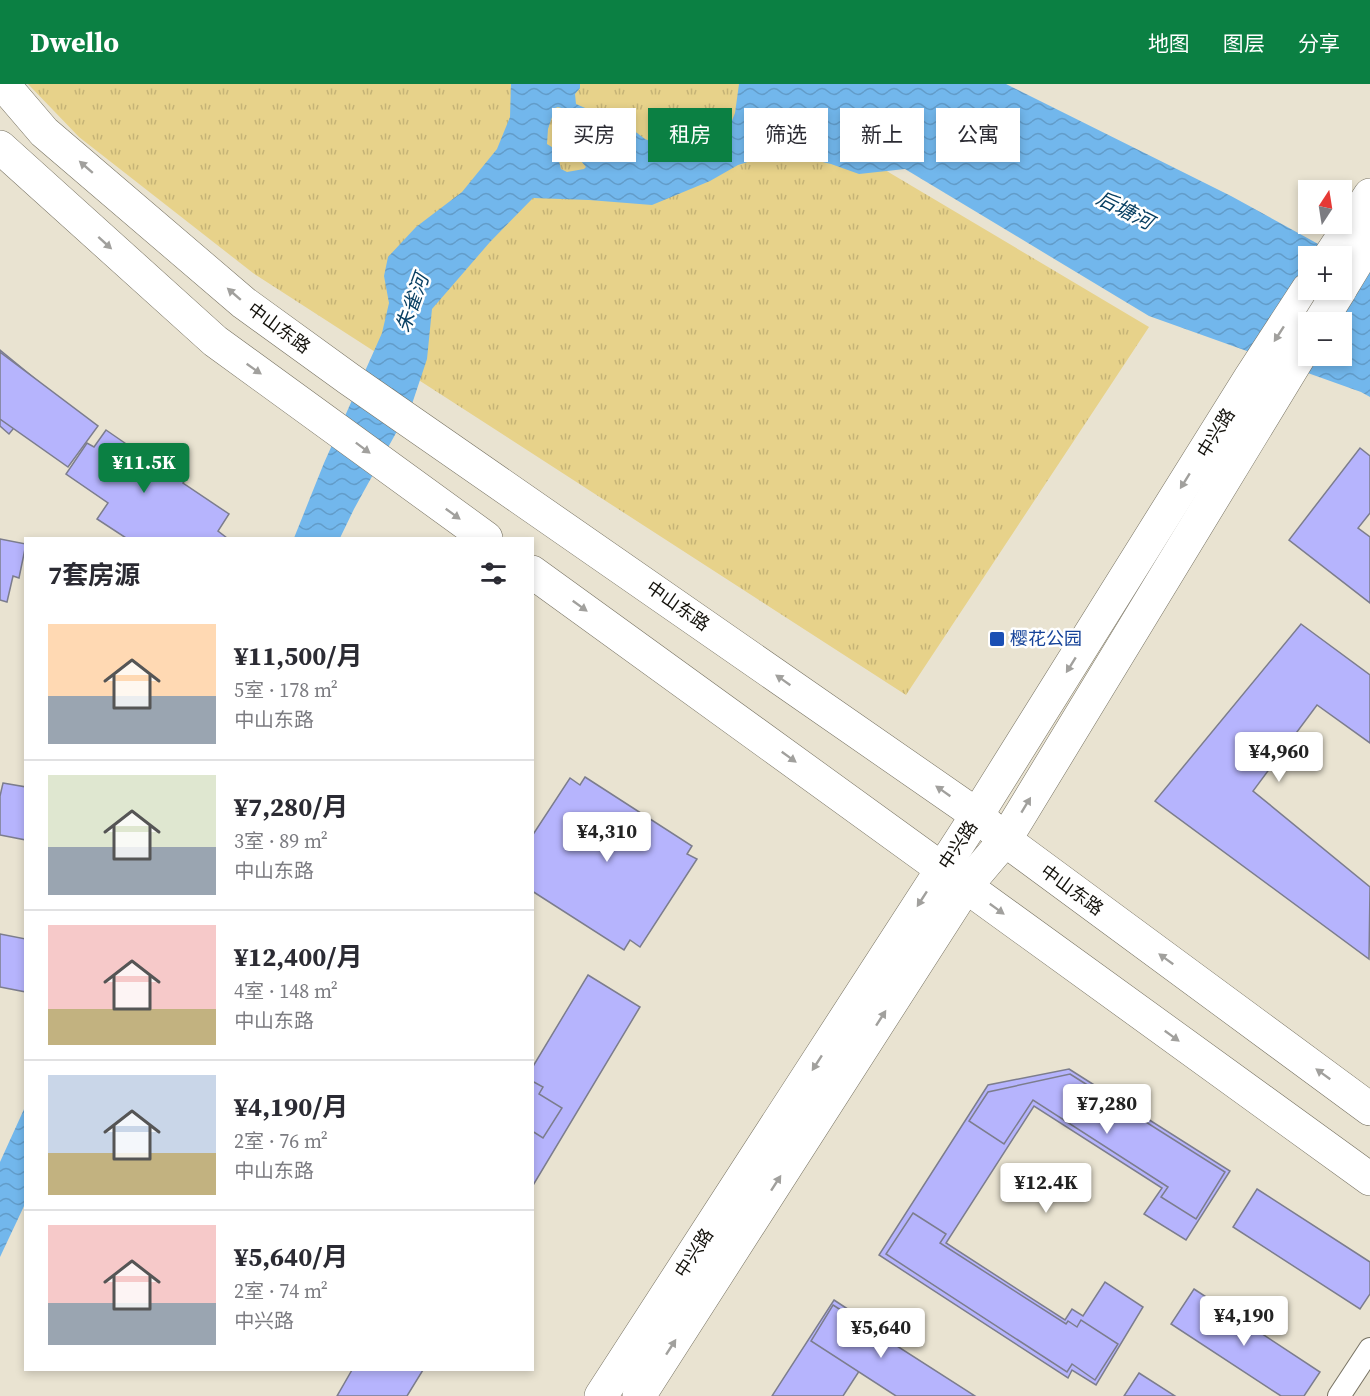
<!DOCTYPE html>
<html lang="zh">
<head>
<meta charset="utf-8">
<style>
  body { margin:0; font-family:"Source Serif 4","Noto Sans SC",serif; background:#f2f2f3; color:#2b2b33; height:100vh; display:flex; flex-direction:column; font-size:22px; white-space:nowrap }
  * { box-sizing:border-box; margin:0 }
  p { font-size:20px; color:#7c7c81 }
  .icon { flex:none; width:33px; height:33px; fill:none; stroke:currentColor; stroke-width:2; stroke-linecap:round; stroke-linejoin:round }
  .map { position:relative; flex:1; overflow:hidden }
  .side { position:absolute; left:24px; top:453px; width:510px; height:834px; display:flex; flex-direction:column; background:#fff; border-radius:0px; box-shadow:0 3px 9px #0003 }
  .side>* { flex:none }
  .hud { position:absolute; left:552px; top:24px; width:570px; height:54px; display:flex; gap:12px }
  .needle { width:39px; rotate:12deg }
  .tools { position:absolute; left:1298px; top:96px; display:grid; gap:12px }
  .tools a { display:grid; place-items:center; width:54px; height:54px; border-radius:0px; background:#fff; box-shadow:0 3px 9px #0003; font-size:30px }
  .price { position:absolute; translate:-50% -51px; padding:0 14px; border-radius:6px; background:#fff; color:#222; font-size:20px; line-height:39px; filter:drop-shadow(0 2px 3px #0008) }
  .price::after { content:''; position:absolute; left:50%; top:36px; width:18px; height:14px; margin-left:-9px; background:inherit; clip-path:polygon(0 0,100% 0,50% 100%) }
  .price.selected { background:#0b8043; color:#fff }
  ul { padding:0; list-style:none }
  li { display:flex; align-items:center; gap:18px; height:150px; padding:0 24px }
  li+li { border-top:2px solid #e1e1e2 }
  li span { display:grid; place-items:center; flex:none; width:168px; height:120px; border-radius:0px; color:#555 }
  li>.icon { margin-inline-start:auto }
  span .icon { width:72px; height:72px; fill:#fffc; stroke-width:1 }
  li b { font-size:26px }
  h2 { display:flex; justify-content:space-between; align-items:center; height:72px; padding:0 24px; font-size:26px }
  .chip { padding:0 21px; border-radius:0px; background:#fff; box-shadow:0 3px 9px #0003; font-size:21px; line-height:54px }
  .chip.selected { background:#0b8043; color:#fff }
  header { display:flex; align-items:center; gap:36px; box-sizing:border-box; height:84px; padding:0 30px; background:#0b8043; color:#fff }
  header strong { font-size:28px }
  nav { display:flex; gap:33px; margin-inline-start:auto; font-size:21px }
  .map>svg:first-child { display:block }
  .grass { fill:url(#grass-tufts) }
  .water { fill:url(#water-waves); fill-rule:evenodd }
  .building { fill:#b6b4fd; stroke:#7c7d8d; stroke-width:1.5 }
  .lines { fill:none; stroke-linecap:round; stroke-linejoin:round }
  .minor-casing { stroke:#777262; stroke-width:24 }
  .primary-casing { stroke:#777262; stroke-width:34 }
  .minor { stroke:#fff; stroke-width:22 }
  .primary { stroke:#fff; stroke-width:33 }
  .primary-bridge-casing { stroke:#777262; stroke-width:34; stroke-linecap:butt }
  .primary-bridge { stroke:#fff; stroke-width:33 }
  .oneway { fill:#a1a09d }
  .transit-dot { fill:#1a4fb4; stroke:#fff; stroke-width:2 }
  .labels { text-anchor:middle; stroke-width:5; stroke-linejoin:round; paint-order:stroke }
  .street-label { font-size:18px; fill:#13110b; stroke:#fff }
  .transit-label { font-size:18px; fill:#164399; stroke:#fff; text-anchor:start }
  .water-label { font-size:20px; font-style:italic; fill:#094063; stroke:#fff }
</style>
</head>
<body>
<header>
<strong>Dwello</strong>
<nav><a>地图</a><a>图层</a><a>分享</a></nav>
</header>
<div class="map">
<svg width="1370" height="1312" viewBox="0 0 1370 1312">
  <defs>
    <pattern id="grass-tufts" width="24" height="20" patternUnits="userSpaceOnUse" patternTransform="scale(1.5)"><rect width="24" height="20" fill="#e7d28a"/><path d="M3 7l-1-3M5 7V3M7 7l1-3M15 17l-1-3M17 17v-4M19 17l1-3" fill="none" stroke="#c5b376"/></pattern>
    <pattern id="water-waves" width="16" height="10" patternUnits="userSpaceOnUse" patternTransform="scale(1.5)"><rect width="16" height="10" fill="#72b7ec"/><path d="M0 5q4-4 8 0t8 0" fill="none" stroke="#629cc9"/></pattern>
  </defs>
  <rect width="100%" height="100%" fill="#e9e3d1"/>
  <polygon class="grass" points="28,0 750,0 890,89 1149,243 906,611 253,189 79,53"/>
  <g class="water">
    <path d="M511,0H580V4L575,10L576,20L629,43L645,55L667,64L704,72L721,64L735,29L739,0H1006L1231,112L1340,172H1308V206H1341V173L1370,189V313L1361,308L1149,232L905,85L859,90L831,80L780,68L738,81L710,97L652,121L589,116L533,114L490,158L432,225L427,275L412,320L354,425L340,454H294L324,379L382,249L389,219L384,192L388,173L416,143L462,108L497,65L510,33ZM558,23C581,30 608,25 625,47C615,64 610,60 599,71L555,65L547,60L548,45L555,24ZM564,74L581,77L586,83L584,85L567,88L561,85L559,77ZM1308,238H1341V272H1308Z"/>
    <polygon points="25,1023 25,1120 0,1173 0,1078"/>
  </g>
  <g class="building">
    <polygon points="0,266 39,298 27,312 35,318 9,350 0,342"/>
    <polygon points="0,268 98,342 68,383 0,335"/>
    <polygon points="106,346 151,377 155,371 188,392 183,399 229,430 218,447 227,454 126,454 97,435 108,419 66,390 87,359 94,363"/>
    <polygon points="1360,364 1370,372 1370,429 1358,444 1370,453 1370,519 1289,456"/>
    <polygon points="0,455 26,460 19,494 13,492 7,518 0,516"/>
    <polygon points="1301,540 1370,591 1370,659 1317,621 1253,707 1370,803 1369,875 1155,717"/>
    <polygon points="585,693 692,762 687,770 697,775 640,863 630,856 624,866 532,807 532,752 570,694 580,701"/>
    <polygon points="3,699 26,703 26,756 0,751 0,712"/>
    <polygon points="0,850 26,855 26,908 0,903"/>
    <polygon points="588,891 640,923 532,1103 532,984"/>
    <polygon points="1069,985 1230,1087 1186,1156 1144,1130 1162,1104 1034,1022 946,1159 1065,1236 1072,1225 1083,1232 1105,1198 1143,1223 1096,1301 1072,1286 1068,1294 879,1171 988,1001"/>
    <polygon points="1070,990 1225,1088 1196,1135 1161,1113 1168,1103 1033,1016 1004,1060 969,1037 988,1008"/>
    <polygon points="532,997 543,1003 539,1010 562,1024 543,1054 532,1047"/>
    <polygon points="1257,1105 1370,1178 1370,1210 1360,1225 1233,1143"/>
    <polygon points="913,1129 946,1150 940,1159 1066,1240 1068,1237 1077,1243 1081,1236 1118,1260 1095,1296 1072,1280 1067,1288 886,1170"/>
    <polygon points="1194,1205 1320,1288 1304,1312 1281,1312 1171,1240"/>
    <polygon points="834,1216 884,1249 843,1312 772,1312"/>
    <polygon points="833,1221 975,1312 896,1312 811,1257"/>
    <polygon points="352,1286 423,1286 407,1312 337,1312"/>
    <polygon points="1139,1289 1175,1312 1124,1312"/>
  </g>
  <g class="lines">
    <g class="minor-casing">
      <polyline id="minor" points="1339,1312 1370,1265"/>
    </g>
    <g class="primary-casing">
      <g id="primary">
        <polyline points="3,0 44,48 244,219 349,295 977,731 1005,756 1370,1025"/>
        <polyline points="0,63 215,257 486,454"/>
        <polyline points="1330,172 1370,111"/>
        <polyline points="1341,204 1370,156"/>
        <polyline points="532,488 1370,1095"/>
        <polyline points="601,1312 977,731 1250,294 1308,205"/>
        <polyline points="639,1312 966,802 1005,756 1308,258"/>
      </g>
    </g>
    <use href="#minor" class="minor"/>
    <use href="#primary" class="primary"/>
    <g class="primary-bridge-casing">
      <polyline id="primary-bridge" points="1320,238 1340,206"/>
    </g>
    <use href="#primary-bridge" class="primary-bridge"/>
  </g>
  <defs><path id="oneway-solid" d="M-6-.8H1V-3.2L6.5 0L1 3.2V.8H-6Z" transform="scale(1.5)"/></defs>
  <g class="oneway">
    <use href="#oneway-solid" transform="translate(86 83) rotate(-139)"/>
    <use href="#oneway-solid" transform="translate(105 159) rotate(42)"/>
    <use href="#oneway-solid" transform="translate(234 210) rotate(-139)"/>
    <use href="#oneway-solid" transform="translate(1279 250) rotate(123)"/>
    <use href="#oneway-solid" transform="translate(254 285) rotate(35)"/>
    <use href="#oneway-solid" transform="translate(363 364) rotate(37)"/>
    <use href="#oneway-solid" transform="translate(1185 397) rotate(122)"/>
    <use href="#oneway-solid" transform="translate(453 430) rotate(36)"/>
    <use href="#oneway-solid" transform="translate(580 522) rotate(36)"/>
    <use href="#oneway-solid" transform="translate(1071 581) rotate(122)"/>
    <use href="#oneway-solid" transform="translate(783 596) rotate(-145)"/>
    <use href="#oneway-solid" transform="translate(789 673) rotate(36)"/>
    <use href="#oneway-solid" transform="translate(943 707) rotate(-145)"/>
    <use href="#oneway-solid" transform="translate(1026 721) rotate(-59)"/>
    <use href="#oneway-solid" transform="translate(922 815) rotate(123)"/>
    <use href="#oneway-solid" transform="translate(997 825) rotate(36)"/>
    <use href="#oneway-solid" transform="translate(1166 875) rotate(-144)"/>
    <use href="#oneway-solid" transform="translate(881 934) rotate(-57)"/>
    <use href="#oneway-solid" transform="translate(1172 952) rotate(36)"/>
    <use href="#oneway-solid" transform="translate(817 979) rotate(123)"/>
    <use href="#oneway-solid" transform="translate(1323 990) rotate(-144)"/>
    <use href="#oneway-solid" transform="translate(776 1099) rotate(-57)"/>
    <use href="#oneway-solid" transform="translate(671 1263) rotate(-57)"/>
  </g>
  <rect class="transit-dot" x="989" y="547" width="16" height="16" rx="3"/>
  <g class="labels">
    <g class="street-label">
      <text transform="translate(279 244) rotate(36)" y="6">中山东路</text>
      <text transform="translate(1216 349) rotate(-58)" y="6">中兴路</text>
      <text transform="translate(678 522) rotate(35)" y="6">中山东路</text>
      <text transform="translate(958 761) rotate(-56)" y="6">中兴路</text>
      <text transform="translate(1072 806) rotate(36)" y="6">中山东路</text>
      <text transform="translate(694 1169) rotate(-57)" y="6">中兴路</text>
    </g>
    <g class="transit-label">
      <text x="1010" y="561">樱花公园</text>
    </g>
    <g class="water-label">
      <text transform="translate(1125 126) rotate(27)" y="7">后塘河</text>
      <text transform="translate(412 219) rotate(-70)" y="7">朱雀河</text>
    </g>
  </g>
</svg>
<div class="tools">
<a><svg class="needle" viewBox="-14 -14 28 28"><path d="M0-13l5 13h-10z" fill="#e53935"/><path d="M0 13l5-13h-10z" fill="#7c7c81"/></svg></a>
<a>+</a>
<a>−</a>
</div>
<b class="price selected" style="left:144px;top:410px">¥11.5K</b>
<b class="price" style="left:1279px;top:699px">¥4,960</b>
<b class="price" style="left:607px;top:779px">¥4,310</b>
<b class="price" style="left:1107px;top:1051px">¥7,280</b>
<b class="price" style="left:1046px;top:1130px">¥12.4K</b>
<b class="price" style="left:1244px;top:1263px">¥4,190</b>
<b class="price" style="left:881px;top:1275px">¥5,640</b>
<div class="hud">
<a class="chip">买房</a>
<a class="chip selected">租房</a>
<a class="chip">筛选</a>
<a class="chip">新上</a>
<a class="chip">公寓</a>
</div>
<section class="side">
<h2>7套房源<svg class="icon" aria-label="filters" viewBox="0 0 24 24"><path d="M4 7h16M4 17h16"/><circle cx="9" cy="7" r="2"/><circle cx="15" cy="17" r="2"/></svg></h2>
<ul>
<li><span style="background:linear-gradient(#ffd9b3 60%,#9aa5b1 0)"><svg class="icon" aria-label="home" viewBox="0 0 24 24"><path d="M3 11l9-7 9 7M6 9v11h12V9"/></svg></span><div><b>¥11,500/月</b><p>5室 · 178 m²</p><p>中山东路</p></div></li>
<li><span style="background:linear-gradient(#dfe7d0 60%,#9aa5b1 0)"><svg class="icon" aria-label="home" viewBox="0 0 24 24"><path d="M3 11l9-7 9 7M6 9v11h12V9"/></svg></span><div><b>¥7,280/月</b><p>3室 · 89 m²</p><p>中山东路</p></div></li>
<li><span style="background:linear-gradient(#f6c9c9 70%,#c2b280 0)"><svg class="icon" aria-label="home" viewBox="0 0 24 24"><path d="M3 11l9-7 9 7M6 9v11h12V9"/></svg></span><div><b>¥12,400/月</b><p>4室 · 148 m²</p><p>中山东路</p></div></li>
<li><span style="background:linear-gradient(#c9d6e8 65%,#c2b280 0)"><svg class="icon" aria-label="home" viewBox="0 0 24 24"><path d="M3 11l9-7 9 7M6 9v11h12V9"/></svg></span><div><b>¥4,190/月</b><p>2室 · 76 m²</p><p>中山东路</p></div></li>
<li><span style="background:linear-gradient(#f6c9c9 65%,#9aa5b1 0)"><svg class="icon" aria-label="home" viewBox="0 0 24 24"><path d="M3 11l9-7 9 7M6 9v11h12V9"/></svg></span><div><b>¥5,640/月</b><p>2室 · 74 m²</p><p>中兴路</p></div></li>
</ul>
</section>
</div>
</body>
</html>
